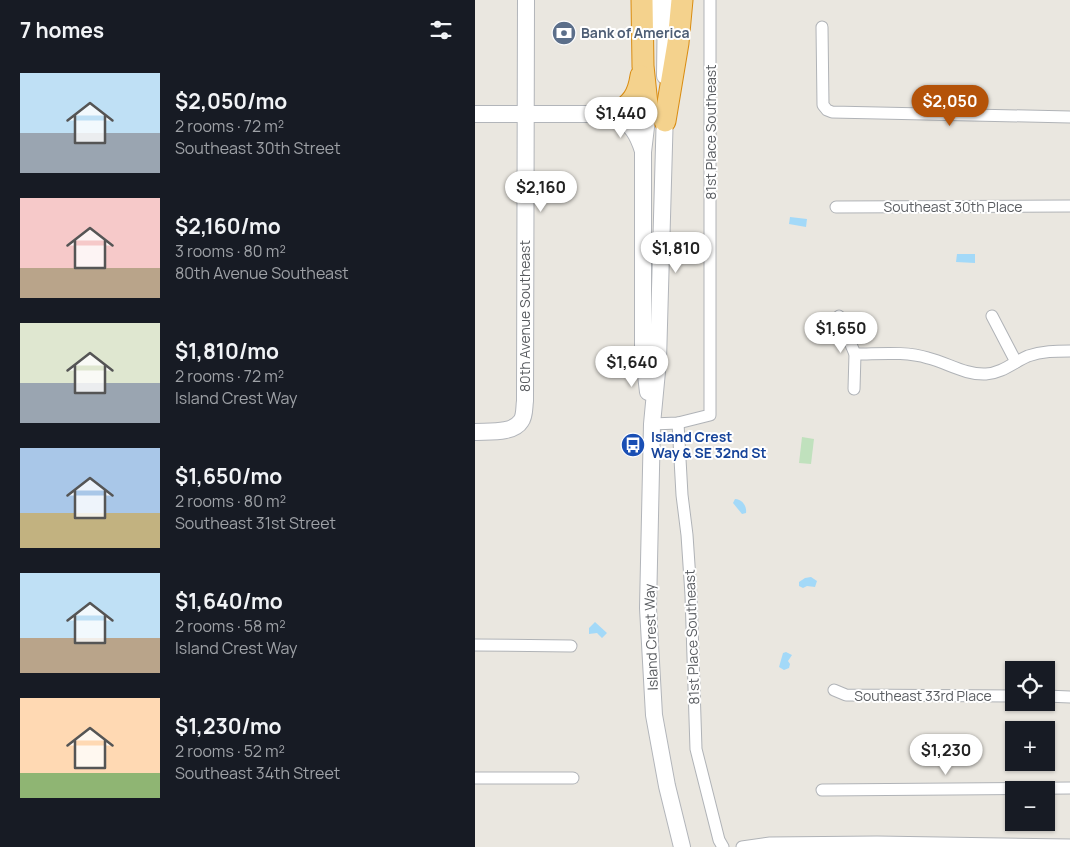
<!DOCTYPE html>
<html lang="en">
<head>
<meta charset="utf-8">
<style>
  body { margin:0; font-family:Manrope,sans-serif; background:#242831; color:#f1f3f6; height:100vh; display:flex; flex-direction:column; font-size:19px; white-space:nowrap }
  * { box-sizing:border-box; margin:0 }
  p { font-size:16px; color:#9ea1a6 }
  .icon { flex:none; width:28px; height:28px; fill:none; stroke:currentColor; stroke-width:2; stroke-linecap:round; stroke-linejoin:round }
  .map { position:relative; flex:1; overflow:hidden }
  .panel { display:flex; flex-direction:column; background:#171b24; width:475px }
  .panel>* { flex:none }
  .controls { position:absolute; left:530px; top:661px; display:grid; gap:10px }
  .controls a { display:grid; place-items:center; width:50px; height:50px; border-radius:0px; background:#171b24; box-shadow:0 1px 4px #0004; font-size:25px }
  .price { position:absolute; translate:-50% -42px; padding:0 11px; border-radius:18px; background:#fff; color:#222; font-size:16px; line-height:32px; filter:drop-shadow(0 1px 2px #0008) }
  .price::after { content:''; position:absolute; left:50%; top:30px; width:15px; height:11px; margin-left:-8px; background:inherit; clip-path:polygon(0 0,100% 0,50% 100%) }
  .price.selected { background:#b45309; color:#fff }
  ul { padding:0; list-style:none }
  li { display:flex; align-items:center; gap:15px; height:125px; padding:0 20px }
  li span { display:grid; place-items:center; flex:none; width:140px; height:100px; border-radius:0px; color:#555 }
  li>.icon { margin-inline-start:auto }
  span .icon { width:60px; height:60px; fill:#fffc; stroke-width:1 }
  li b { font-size:21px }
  h2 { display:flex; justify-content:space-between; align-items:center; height:60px; padding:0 20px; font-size:21px }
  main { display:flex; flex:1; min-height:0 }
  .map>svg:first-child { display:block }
  .green { fill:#c0e1bd }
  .water { fill:#a3d9f8 }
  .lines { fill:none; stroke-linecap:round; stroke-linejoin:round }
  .street-casing { stroke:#b0b3b7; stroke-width:13 }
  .secondary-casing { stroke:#b2b5ba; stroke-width:18 }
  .highway-casing { stroke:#d98c11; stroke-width:23 }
  .street { stroke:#fff; stroke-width:11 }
  .secondary { stroke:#fff; stroke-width:16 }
  .highway { stroke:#f4d28d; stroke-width:21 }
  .labels { text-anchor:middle; stroke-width:4; stroke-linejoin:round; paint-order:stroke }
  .service-label { font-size:14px; font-weight:bold; fill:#4e5e75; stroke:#fff; text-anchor:start }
  .street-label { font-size:14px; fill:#595c60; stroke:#fff }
  .transit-label { font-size:14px; font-weight:bold; fill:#164399; stroke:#fff; text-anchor:start }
</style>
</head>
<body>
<main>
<section class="panel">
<h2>7 homes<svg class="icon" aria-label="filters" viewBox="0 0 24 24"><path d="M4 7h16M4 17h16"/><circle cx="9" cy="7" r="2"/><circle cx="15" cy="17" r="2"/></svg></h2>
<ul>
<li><span style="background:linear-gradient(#bfe0f5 60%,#9aa5b1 0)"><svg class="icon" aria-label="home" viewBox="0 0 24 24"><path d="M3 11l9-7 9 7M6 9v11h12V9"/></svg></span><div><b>$2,050/mo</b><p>2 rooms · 72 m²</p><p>Southeast 30th Street</p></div></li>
<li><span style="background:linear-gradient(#f6c9c9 70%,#b9a48a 0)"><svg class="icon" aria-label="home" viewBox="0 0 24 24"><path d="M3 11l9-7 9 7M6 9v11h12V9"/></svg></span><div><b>$2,160/mo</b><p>3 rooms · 80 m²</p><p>80th Avenue Southeast</p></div></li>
<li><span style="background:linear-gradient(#dfe7d0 60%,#9aa5b1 0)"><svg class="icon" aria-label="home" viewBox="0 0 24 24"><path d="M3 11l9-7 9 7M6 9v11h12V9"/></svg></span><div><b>$1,810/mo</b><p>2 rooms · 72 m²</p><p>Island Crest Way</p></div></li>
<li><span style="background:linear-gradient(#a9c7e8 65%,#c2b280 0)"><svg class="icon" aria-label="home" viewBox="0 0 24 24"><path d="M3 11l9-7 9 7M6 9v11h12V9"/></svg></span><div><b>$1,650/mo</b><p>2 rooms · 80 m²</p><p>Southeast 31st Street</p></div></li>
<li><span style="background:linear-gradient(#bfe0f5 65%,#b9a48a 0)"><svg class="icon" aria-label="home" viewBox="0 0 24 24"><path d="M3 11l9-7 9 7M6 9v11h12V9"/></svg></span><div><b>$1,640/mo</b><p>2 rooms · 58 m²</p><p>Island Crest Way</p></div></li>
<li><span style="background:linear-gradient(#ffd9b3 75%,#8fb573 0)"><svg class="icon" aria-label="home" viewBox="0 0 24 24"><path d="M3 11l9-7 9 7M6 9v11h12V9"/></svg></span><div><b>$1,230/mo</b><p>2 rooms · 52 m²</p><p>Southeast 34th Street</p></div></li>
</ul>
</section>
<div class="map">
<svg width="595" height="847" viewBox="0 0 595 847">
  <rect width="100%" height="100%" fill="#eae7e0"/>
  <polygon class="green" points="327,437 339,439 336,464 324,463"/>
  <g class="water">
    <polygon points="315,217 332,219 331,227 314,224"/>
    <polygon points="482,254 500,254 500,263 481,262"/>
    <path d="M260,499C267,499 272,506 271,513L267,514L258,503Z"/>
    <polygon points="336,577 342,581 340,587 332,586 328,588 324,586 324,582 330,578"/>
    <polygon points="120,622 132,633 127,638 122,633 114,634 114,628"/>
    <polygon points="311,652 317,655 313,661 315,664 314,668 309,670 304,667 308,653"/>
  </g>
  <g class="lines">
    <g class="street-casing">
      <g id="street">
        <polyline points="347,27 348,105 352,110 357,112 595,117"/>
        <polyline points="361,207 595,206"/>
        <polyline points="364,316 380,354 379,389"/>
        <polyline points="517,316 541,362"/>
        <path d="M380,354C404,354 430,351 453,358C473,363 490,375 511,374C527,373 539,362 553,356C567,351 581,351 595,351"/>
        <polyline points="203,423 207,495 212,535 216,595 221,749 244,840 248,847"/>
        <polyline points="177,424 203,423 235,415 235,0"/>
        <polyline points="0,645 96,646"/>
        <polyline points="359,690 371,695 539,696"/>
        <polyline points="571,696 595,697"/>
        <polyline points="0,778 98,778"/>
        <polyline points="347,790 595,788"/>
        <polyline points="267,847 295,843 402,842 595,845"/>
      </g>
    </g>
    <g class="secondary-casing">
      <g id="secondary">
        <polyline points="177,28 178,0"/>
        <polyline points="190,76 191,0"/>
        <polyline points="190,110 183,361 177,424 173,608 179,715 192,786 207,847"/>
        <path d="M0,114H141C157,126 162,132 168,151"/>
        <polyline points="173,392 168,349 168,152 174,102"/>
        <path d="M0,432C13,431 38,434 46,421C50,416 49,407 50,401L51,0"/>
      </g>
    </g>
    <g class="highway-casing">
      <g id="highway">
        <polyline points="167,0 168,66 173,114"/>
        <path d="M141,114C157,103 163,96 166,76"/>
        <polyline points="190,121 203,43 207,0"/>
      </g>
    </g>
    <use href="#street" class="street"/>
    <use href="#secondary" class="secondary"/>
    <use href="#highway" class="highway"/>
  </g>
  <defs>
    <g id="bank-disc" transform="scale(1.25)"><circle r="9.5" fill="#5c6f8a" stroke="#fff"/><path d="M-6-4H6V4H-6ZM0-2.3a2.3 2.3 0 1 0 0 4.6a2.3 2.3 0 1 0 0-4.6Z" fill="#fff"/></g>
    <g id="bus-disc" transform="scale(1.25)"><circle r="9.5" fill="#1a4fb4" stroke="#fff"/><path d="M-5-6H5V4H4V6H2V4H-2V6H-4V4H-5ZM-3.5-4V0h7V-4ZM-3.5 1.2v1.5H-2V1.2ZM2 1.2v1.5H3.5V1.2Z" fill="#fff"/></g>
  </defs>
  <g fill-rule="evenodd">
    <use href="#bank-disc" x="89" y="33"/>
    <use href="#bus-disc" x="158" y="445"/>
  </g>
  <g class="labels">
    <g class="service-label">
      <text x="106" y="38">Bank of America</text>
    </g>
    <g class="street-label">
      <text transform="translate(236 132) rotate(-90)" y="5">81st Place Southeast</text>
      <text x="478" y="212">Southeast 30th Place</text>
      <text transform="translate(50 316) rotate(-90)" y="5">80th Avenue Southeast</text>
      <text transform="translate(176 637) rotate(-92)" y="5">Island Crest Way</text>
      <text transform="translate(217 637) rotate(-92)" y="5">81st Place Southeast</text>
      <text x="448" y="701">Southeast 33rd Place</text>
    </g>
    <g class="transit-label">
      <text x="176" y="442">Island Crest<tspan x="176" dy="16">Way &amp; SE 32nd St</tspan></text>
    </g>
  </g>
</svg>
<div class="controls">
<a><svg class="icon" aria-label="locate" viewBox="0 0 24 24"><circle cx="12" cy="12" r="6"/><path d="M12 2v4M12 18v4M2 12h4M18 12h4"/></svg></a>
<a>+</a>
<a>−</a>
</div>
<b class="price selected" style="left:475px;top:127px">$2,050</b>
<b class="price" style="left:146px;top:139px">$1,440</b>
<b class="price" style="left:66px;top:213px">$2,160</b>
<b class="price" style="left:201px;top:274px">$1,810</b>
<b class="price" style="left:366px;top:354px">$1,650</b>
<b class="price" style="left:157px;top:388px">$1,640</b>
<b class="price" style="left:471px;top:776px">$1,230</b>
</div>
</main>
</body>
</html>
